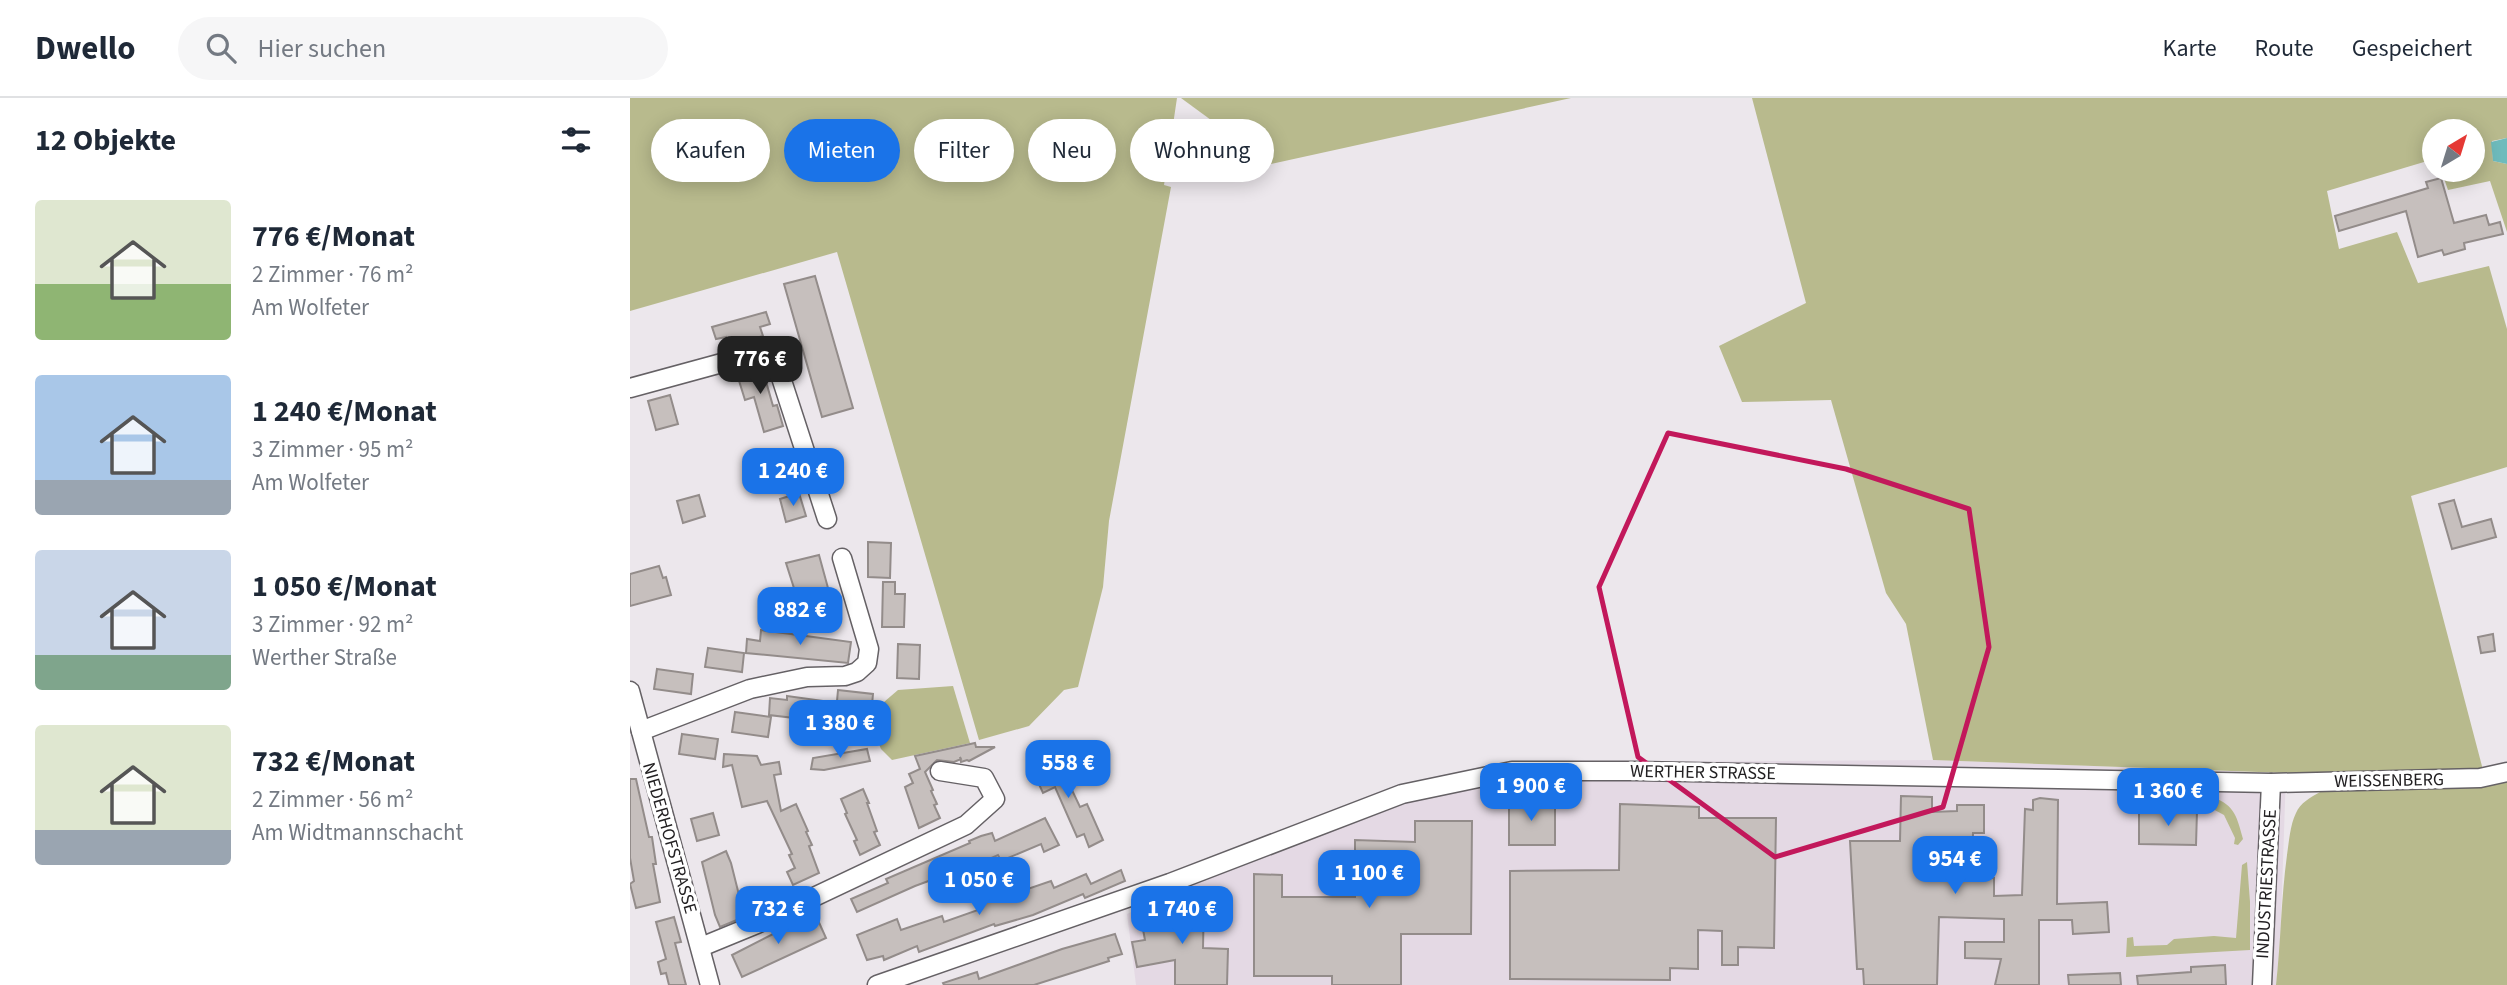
<!DOCTYPE html>
<html lang="de">
<head>
<meta charset="utf-8">
<style>
  body { margin:0; font-family:"Source Sans 3",sans-serif; background:#f6f6f7; color:#1f2937; height:100vh; display:flex; flex-direction:column; font-size:26px; white-space:nowrap }
  * { box-sizing:border-box; margin:0 }
  p { font-size:23px; color:#747a83 }
  .icon { flex:none; width:38px; height:38px; fill:none; stroke:currentColor; stroke-width:2; stroke-linecap:round; stroke-linejoin:round }
  .map { position:relative; flex:1; overflow:hidden }
  .drawer { display:flex; flex-direction:column; background:#fff; width:630px }
  .drawer>* { flex:none }
  .hud { position:absolute; left:21px; top:21px; width:665px; height:63px; display:flex; gap:14px }
  .needle { width:46px; rotate:38deg }
  .tools { position:absolute; left:1792px; top:21px; display:grid; gap:14px }
  .tools a { display:grid; place-items:center; width:63px; height:63px; border-radius:50%; background:#fff; box-shadow:0 4px 18px #0003; font-size:35px }
  .price { position:absolute; translate:-50% -60px; padding:0 16px; border-radius:14px; background:#1a73e8; color:#fff; font-size:23px; line-height:46px; filter:drop-shadow(0 2px 4px #0008) }
  .price::after { content:''; position:absolute; left:50%; top:42px; width:21px; height:16px; margin-left:-10px; background:inherit; clip-path:polygon(0 0,100% 0,50% 100%) }
  .price.on { background:#222; color:#fff }
  ul { padding:0; list-style:none }
  li { display:flex; align-items:center; gap:21px; height:175px; padding:0 35px }
  li span { display:grid; place-items:center; flex:none; width:196px; height:140px; border-radius:7px; color:#555 }
  li>.icon { margin-inline-start:auto }
  span .icon { width:84px; height:84px; fill:#fffc; stroke-width:1 }
  li b { font-size:30px }
  h2 { display:flex; justify-content:space-between; align-items:center; height:84px; padding:0 35px; font-size:30px }
  .pill { padding:0 24px; border-radius:32px; background:#fff; box-shadow:0 4px 18px #0003; font-size:24px; line-height:63px }
  .pill.on { background:#1a73e8; color:#fff }
  header { display:flex; align-items:center; gap:42px; box-sizing:border-box; height:98px; padding:0 35px; background:#fff; border-bottom:2px solid #e0e1e3 }
  header strong { font-size:33px }
  nav { display:flex; gap:38px; margin-inline-start:auto; font-size:24px }
  .search { width:490px; height:63px; background:#f6f6f7; display:flex; align-items:center; gap:18px; box-sizing:border-box; padding:0 24px; border-radius:38px; color:#747a83; font-size:26px }
  main { display:flex; flex:1; min-height:0 }
  .map>svg:first-child { display:block }
  .built { fill:#e4d9e4 }
  .green { fill:#b8ba8d }
  .water { fill:#6ebbbc }
  .building { fill:#c6bfbd; stroke:#938c8a; stroke-width:2 }
  .lines { fill:none; stroke-linecap:round; stroke-linejoin:round }
  .minor-casing { stroke:#656165; stroke-width:21 }
  .minor { stroke:#fff; stroke-width:18 }
  .marked { fill:none; stroke:#c2185b; stroke-width:5; stroke-linejoin:round }
  .labels { text-anchor:middle; stroke-width:7; stroke-linejoin:round; paint-order:stroke }
  .street-label { font-size:18px; fill:#222022; stroke:#fff }
</style>
</head>
<body>
<header>
<strong>Dwello</strong>
<div class="search"><svg class="icon" aria-label="search" viewBox="0 0 24 24"><circle cx="10" cy="10" r="6"/><path d="M15 15l6 6"/></svg>Hier suchen</div>
<nav><a>Karte</a><a>Route</a><a>Gespeichert</a></nav>
</header>
<main>
<section class="drawer">
<h2>12 Objekte<svg class="icon" aria-label="filters" viewBox="0 0 24 24"><path d="M4 7h16M4 17h16"/><circle cx="9" cy="7" r="2"/><circle cx="15" cy="17" r="2"/></svg></h2>
<ul>
<li><span style="background:linear-gradient(#dfe7d0 60%,#8fb573 0)"><svg class="icon" aria-label="home" viewBox="0 0 24 24"><path d="M3 11l9-7 9 7M6 9v11h12V9"/></svg></span><div><b>776 €/Monat</b><p>2 Zimmer · 76 m²</p><p>Am Wolfeter</p></div></li>
<li><span style="background:linear-gradient(#a9c7e8 75%,#9aa5b1 0)"><svg class="icon" aria-label="home" viewBox="0 0 24 24"><path d="M3 11l9-7 9 7M6 9v11h12V9"/></svg></span><div><b>1 240 €/Monat</b><p>3 Zimmer · 95 m²</p><p>Am Wolfeter</p></div></li>
<li><span style="background:linear-gradient(#c9d6e8 75%,#7fa58c 0)"><svg class="icon" aria-label="home" viewBox="0 0 24 24"><path d="M3 11l9-7 9 7M6 9v11h12V9"/></svg></span><div><b>1 050 €/Monat</b><p>3 Zimmer · 92 m²</p><p>Werther Straße</p></div></li>
<li><span style="background:linear-gradient(#dfe7d0 75%,#9aa5b1 0)"><svg class="icon" aria-label="home" viewBox="0 0 24 24"><path d="M3 11l9-7 9 7M6 9v11h12V9"/></svg></span><div><b>732 €/Monat</b><p>2 Zimmer · 56 m²</p><p>Am Widtmannschacht</p></div></li>
</ul>
</section>
<div class="map">
<svg width="1877" height="887" viewBox="0 0 1877 887">
  <rect width="100%" height="100%" fill="#ece7ec"/>
  <polygon class="built" points="1303,662 1656,675 1650,852 1646,887 506,887 497,816 767,687 873,665"/>
  <g class="green">
    <polygon points="0,0 547,0 534,87 541,89 479,423 473,489 448,589 434,592 399,628 349,642 207,154 0,213"/>
    <polygon points="551,0 941,0 641,66"/>
    <polygon points="1122,0 1877,0 1877,40 1862,43 1863,63 1877,66 1877,134 1860,83 1818,92 1811,72 1843,72 1843,33 1804,33 1804,61 1697,93 1709,151 1767,134 1788,185 1859,168 1877,231 1877,369 1781,398 1853,672 1656,675 1303,662 1276,526 1256,495 1201,302 1112,304 1089,248 1176,205"/>
    <polygon points="323,588 340,645 262,662 251,651 246,639 254,604 268,592"/>
    <path d="M1877,682V887H1646C1651,843 1651,801 1657,757C1659,744 1660,727 1666,715C1670,705 1681,699 1690,694Z"/>
    <path d="M1497,693L1577,697C1604,706 1606,715 1613,741L1608,747L1604,746L1605,740L1594,717L1577,708L1495,711Z"/>
    <polygon points="1617,764 1620,804 1620,852 1496,859 1497,840 1503,839 1504,848 1537,847 1544,841 1584,838 1606,840 1612,767"/>
  </g>
  <polygon class="water" points="1877,40 1877,66 1863,63 1861,44"/>
  <g class="building">
    <polygon points="1811,80 1824,125 1856,117 1859,127 1870,124 1873,136 1834,145 1835,151 1814,157 1812,152 1788,159 1776,113 1709,133 1705,118 1798,90 1796,84"/>
    <polygon points="185,178 223,310 192,319 154,186"/>
    <polygon points="136,214 140,226 130,229 133,238 98,248 96,239 86,241 82,229"/>
    <polygon points="131,266 143,308 147,307 153,328 134,334 124,299 115,302 106,273"/>
    <polygon points="40,297 48,326 26,332 18,303"/>
    <polygon points="169,395 176,418 156,424 150,401"/>
    <polygon points="69,397 75,418 53,425 47,403"/>
    <polygon points="1824,402 1832,429 1861,421 1866,439 1822,451 1809,406"/>
    <polygon points="238,444 261,445 260,480 238,479"/>
    <polygon points="189,457 207,523 177,531 156,465"/>
    <polygon points="29,468 33,480 36,479 41,497 0,508 0,476"/>
    <polygon points="253,484 265,484 265,496 275,496 274,529 252,529"/>
    <polygon points="131,532 221,544 218,565 116,555 117,541 130,543"/>
    <polygon points="1863,536 1865,553 1851,555 1848,539"/>
    <polygon points="268,546 290,547 289,581 267,580"/>
    <polygon points="78,550 114,555 112,574 75,569"/>
    <polygon points="27,571 63,576 61,596 24,591"/>
    <polygon points="208,592 243,596 241,618 206,614"/>
    <polygon points="157,598 201,604 198,624 139,617 140,600 157,602"/>
    <polygon points="105,614 141,619 138,639 102,634"/>
    <polygon points="52,636 88,641 85,661 49,656"/>
    <polygon points="345,645 346,649 365,649 339,663 337,662 331,664 330,659 331,661 324,664 307,662 295,674 303,692 301,693 307,706 304,707 310,720 289,730 275,689 283,685 279,676 290,671 285,658"/>
    <polygon points="237,651 240,663 194,672 181,671 183,660"/>
    <polygon points="94,656 127,658 131,667 149,664 151,676 144,677 151,713 166,706 178,733 176,734 182,747 179,748 189,775 163,787 157,774 165,770 159,757 162,756 137,703 112,709 102,667 93,669"/>
    <polygon points="424,659 430,671 432,671 450,709 457,706 473,742 459,749 454,736 447,739 425,689 413,695 401,669"/>
    <polygon points="0,681 6,681 19,739 22,739 26,766 23,766 30,804 6,810 0,786 4,783 0,760"/>
    <polygon points="233,691 239,705 237,705 247,733 244,734 250,747 230,757 224,743 227,742 215,716 217,715 211,701"/>
    <polygon points="1271,698 1302,699 1302,714 1327,713 1327,707 1354,707 1354,735 1343,735 1342,780 1364,780 1364,798 1392,797 1395,711 1403,712 1403,702 1410,700 1428,702 1427,806 1477,804 1479,834 1443,836 1442,822 1409,822 1409,887 1365,887 1371,861 1335,860 1335,844 1374,844 1374,821 1309,819 1307,887 1234,887 1233,871 1227,871 1220,743 1270,743"/>
    <polygon points="879,700 902,700 903,705 925,705 925,747 879,747"/>
    <polygon points="990,706 1069,709 1069,720 1146,720 1144,850 1108,849 1108,867 1092,867 1092,833 1068,832 1068,871 1040,870 1040,882 880,881 880,773 989,772"/>
    <polygon points="1509,713 1567,713 1566,747 1509,746"/>
    <polygon points="83,715 89,737 67,743 61,721"/>
    <polygon points="415,720 429,747 414,754 411,746 371,763 368,757 332,773 331,771 285,788 227,814 221,801 258,785 256,781 340,745 339,743 351,738 362,735 365,743"/>
    <polygon points="785,723 842,723 841,836 771,836 771,887 702,887 702,878 624,878 624,776 652,777 652,799 725,799 725,742 785,744"/>
    <polygon points="96,753 101,765 111,805 109,806 114,819 90,829 85,817 72,764"/>
    <polygon points="491,772 495,783 455,800 453,796 403,817 365,828 364,826 289,854 287,848 254,862 253,858 237,862 227,837 267,821 271,832 312,818 314,824 351,811 348,802 388,789 389,794 421,783 424,790 456,776 461,786"/>
    <polygon points="562,800 574,800 573,850 598,851 597,887 545,887 545,862 507,869 502,844 515,842 511,821 561,804"/>
    <polygon points="44,819 51,844 45,845 56,887 39,887 36,875 31,876 28,864 36,861 26,824"/>
    <polygon points="187,820 196,840 112,879 102,857 153,831"/>
    <polygon points="485,836 492,856 478,860 479,863 404,887 314,887 313,885 347,874 349,881 432,851"/>
    <polygon points="1595,867 1596,887 1508,887 1507,878 1561,874 1561,869"/>
    <polygon points="1490,875 1491,887 1439,887 1438,877"/>
  </g>
  <g class="lines">
    <g class="minor-casing">
      <g id="minor">
        <polyline points="0,290 136,253 144,258 197,421"/>
        <polyline points="0,593 80,887"/>
        <polyline points="11,633 120,591 177,579 215,578 227,574 237,565 239,551 212,460"/>
        <polyline points="71,849 127,826 336,727 365,701 354,680 310,673"/>
        <polyline points="247,887 540,785 772,696 882,673 1006,673 1641,685 1850,680 1877,674"/>
        <polyline points="1632,887 1641,685"/>
      </g>
    </g>
    <use href="#minor" class="minor"/>
  </g>
  <path class="marked" d="M1038,335L1216,371L1339,411L1359,549L1313,709L1145,759L1008,659L969,489Z"/>
  <g class="labels">
    <g class="street-label">
      <text transform="translate(1073 674) rotate(1)" y="6">WERTHER STRASSE</text>
      <text transform="translate(1759 682) rotate(-1)" y="6">WEISSENBERG</text>
      <text transform="translate(40 740) rotate(74)" y="6">NIEDERHOFSTRASSE</text>
      <text transform="translate(1636 786) rotate(-87)" y="6">INDUSTRIESTRASSE</text>
    </g>
  </g>
</svg>
<div class="tools">
<a><svg class="needle" viewBox="-14 -14 28 28"><path d="M0-13l5 13h-10z" fill="#e53935"/><path d="M0 13l5-13h-10z" fill="#747a83"/></svg></a>
</div>
<b class="price on" style="left:130px;top:298px">776 €</b>
<b class="price" style="left:163px;top:410px">1 240 €</b>
<b class="price" style="left:170px;top:549px">882 €</b>
<b class="price" style="left:210px;top:662px">1 380 €</b>
<b class="price" style="left:438px;top:702px">558 €</b>
<b class="price" style="left:901px;top:725px">1 900 €</b>
<b class="price" style="left:1538px;top:730px">1 360 €</b>
<b class="price" style="left:1325px;top:798px">954 €</b>
<b class="price" style="left:739px;top:812px">1 100 €</b>
<b class="price" style="left:349px;top:819px">1 050 €</b>
<b class="price" style="left:148px;top:848px">732 €</b>
<b class="price" style="left:552px;top:848px">1 740 €</b>
<div class="hud">
<a class="pill">Kaufen</a>
<a class="pill on">Mieten</a>
<a class="pill">Filter</a>
<a class="pill">Neu</a>
<a class="pill">Wohnung</a>
</div>
</div>
</main>
</body>
</html>
